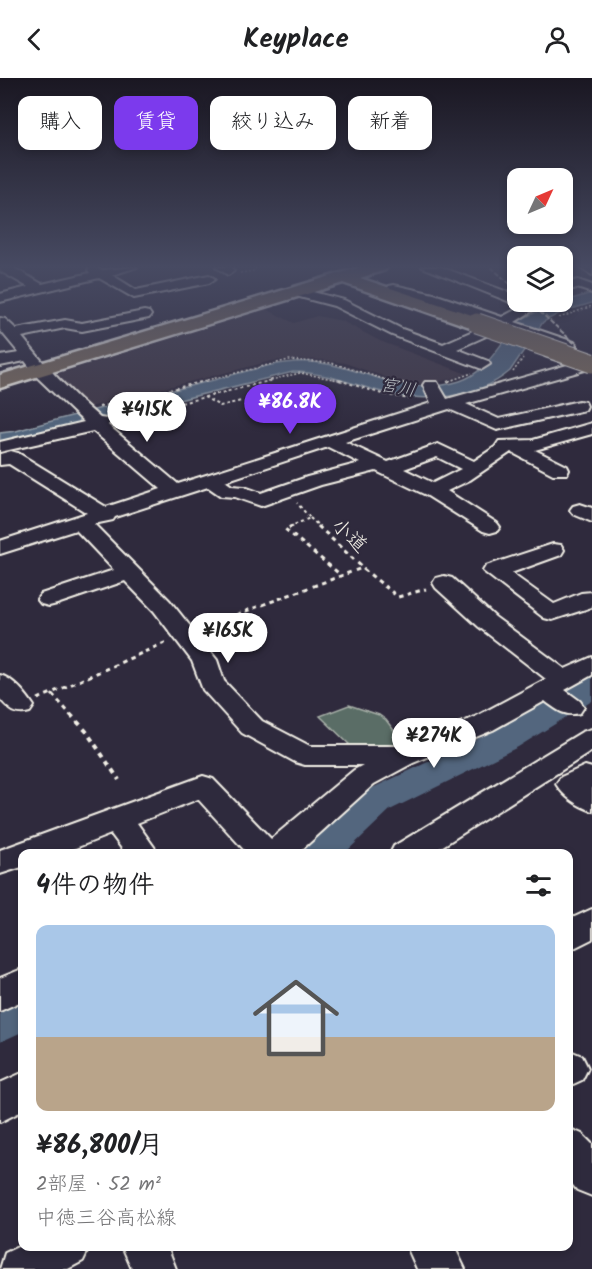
<!DOCTYPE html>
<html lang="ja">
<head>
<meta charset="utf-8">
<style>
  body { margin:0; font-family:Kalam,"Klee One",sans-serif; background:#f2f2f2; color:#202124; height:100vh; display:flex; flex-direction:column; font-size:22px; white-space:nowrap }
  * { box-sizing:border-box; margin:0 }
  p { font-size:20px; color:#757577 }
  .icon { flex:none; width:33px; height:33px; fill:none; stroke:currentColor; stroke-width:2; stroke-linecap:round; stroke-linejoin:round }
  .map { position:relative; flex:1; overflow:hidden }
  .details { position:absolute; left:18px; top:771px; width:555px; height:402px; display:flex; flex-direction:column; background:#fff; border-radius:12px; box-shadow:0 3px 9px #0003 }
  .details>* { flex:none }
  .hud { position:absolute; left:18px; top:18px; width:556px; height:54px; display:flex; gap:12px }
  .needle { width:39px; rotate:46deg }
  .fabs { position:absolute; left:507px; top:90px; display:grid; gap:12px }
  .fabs a { display:grid; place-items:center; width:66px; height:66px; border-radius:12px; background:#fff; box-shadow:0 3px 9px #0003; font-size:30px }
  .price { position:absolute; translate:-50% -51px; padding:0 14px; border-radius:21px; background:#fff; color:#222; font-size:20px; line-height:39px; filter:drop-shadow(0 2px 3px #0008) }
  .price::after { content:''; position:absolute; left:50%; top:36px; width:18px; height:14px; margin-left:-9px; background:inherit; clip-path:polygon(0 0,100% 0,50% 100%) }
  .price.active { background:#7c3aed; color:#fff }
  ul { padding:0; list-style:none }
  li { display:grid; align-content:center; gap:12px; height:318px; padding:0 18px }
  li span { display:grid; place-items:center; height:186px; border-radius:12px; color:#555 }
  li>.icon { margin-inline-start:auto }
  span .icon { width:108px; height:108px; fill:#fffc; stroke-width:1 }
  li b { font-size:26px }
  h2 { display:flex; justify-content:space-between; align-items:center; height:72px; padding:0 18px; font-size:26px }
  .chip { padding:0 21px; border-radius:12px; background:#fff; box-shadow:0 3px 9px #0003; font-size:21px; line-height:54px }
  .chip.active { background:#7c3aed; color:#fff }
  header { display:flex; justify-content:space-between; align-items:center; height:78px; padding:0 18px; background:#fff; font-size:27px; font-weight:600 }
  .map>svg:first-child { display:block }
  .built { fill:#413746 }
  .green { fill:#5a6d66; stroke:#a7afa7; stroke-width:1.5 }
  .water { fill:#53667e; stroke:#939ea8; stroke-width:1.5 }
  .lines { fill:none; stroke-linecap:round; stroke-linejoin:round }
  .river { fill:#53667e; fill-rule:evenodd }
  .minor-casing { stroke:#f4f1e8; stroke-width:4 }
  .major-casing { stroke:#f4f1e8; stroke-width:5 }
  .path-far3 { stroke:#f4f1e8; stroke-width:1.5; stroke-dasharray:2 2; stroke-linecap:butt }
  .path-far2 { stroke:#f4f1e8; stroke-width:2; stroke-dasharray:3 3; stroke-linecap:butt }
  .path-far1 { stroke:#f4f1e8; stroke-width:3; stroke-dasharray:4.5 4.5; stroke-linecap:butt }
  .path { stroke:#f4f1e8; stroke-width:4; stroke-dasharray:5 5; stroke-linecap:butt }
  .minor { fill:#2f2a3d; fill-rule:evenodd }
  .major { fill:#78695c; fill-rule:evenodd }
  .rail { stroke:#f4f1e8; stroke-width:2; stroke-dasharray:5 2; stroke-linecap:butt }
  .major-bridge-casing { stroke:#f4f1e8; stroke-width:21; stroke-linecap:butt }
  .major-bridge { stroke:#78695c; stroke-width:19 }
  .labels { text-anchor:middle; stroke-width:4.5; stroke-linejoin:round; paint-order:stroke }
  .far-water-label { font-size:18px; font-style:italic; fill:#b4b9be; stroke:#2f2a3d }
  .street-label { font-size:20px; fill:#f4f1e8; stroke:#2f2a3d }
</style>
</head>
<body>
<header><svg class="icon" aria-label="back" viewBox="0 0 24 24"><path d="M15 5l-7 7 7 7"/></svg>Keyplace<svg class="icon" aria-label="person" viewBox="0 0 24 24"><circle cx="12" cy="8" r="4"/><path d="M4 21q1-7 8-7t8 7"/></svg></header>
<div class="map">
<svg width="592" height="1191" viewBox="0 0 592 1191">
  <rect width="100%" height="100%" fill="#2f2a3d"/>
  <filter id="ink" filterUnits="userSpaceOnUse"><feTurbulence type="fractalNoise" baseFrequency=".0167" numOctaves="2"/><feDisplacementMap in="SourceGraphic" scale="12" xChannelSelector="R" yChannelSelector="G"/><feConvolveMatrix kernelMatrix="1 2 1 2 8 2 1 2 1" color-interpolation-filters="sRGB"/></filter>
  <g filter="url(#ink)">
    <polygon class="built" points="266,231 294,245 317,238 342,243 380,263 467,296 442,303 417,306 402,305 345,285 323,282 291,281 272,283 86,330 57,303 63,301 57,296"/>
    <polygon class="green" points="349,627 379,637 386,642 406,668 387,670 351,668 320,638"/>
    <path class="water" d="M592,215V225L562,234L543,244L510,293C476,322 419,325 378,313C350,305 323,294 293,294L0,366V355L16,353C79,335 142,320 206,304C235,297 264,286 295,284C354,280 397,323 460,303C490,293 498,264 520,245L518,243L520,242L551,227Z"/>
    <g class="lines">
      <g class="river">
        <polygon points="592,599 592,623 518,669 390,732 344,776 300,776 305,766 364,714 494,653 581,602"/>
        <polygon points="22,912 22,954 0,964 0,921"/>
      </g>
      <g class="minor-casing">
        <g id="minor">
          <polygon points="0,189 12,189 42,206 90,195 88,192 90,189 103,192 137,189 112,197 136,212 209,197 215,201 209,205 134,220 99,200 0,224 0,216 28,209 0,193"/>
          <polygon points="216,189 231,189 234,193 228,197"/>
          <polygon points="422,189 441,189 518,218 518,224 528,224 535,231 515,244 574,264 577,267 564,275 573,280 565,285 545,278 542,275 555,267 504,250 457,271 488,283 490,286 482,291 392,257 334,228 292,217 290,214 297,210 344,222 402,251 443,266 491,245 425,222 389,214 387,211 389,208 394,207 434,216 502,239 519,230 515,226"/>
          <polygon points="579,189 592,189 592,197"/>
          <polygon points="578,202 592,207 592,215 577,210 562,214 562,206"/>
          <path d="M144,233L149,234L151,237L149,240L82,253L65,250L22,259C45,288 70,314 100,340L107,341L110,345L108,347L178,406L431,325L423,307L425,304H437L447,321L592,280V290L466,326L499,341L579,323L585,324L587,328L585,332L497,352L449,331L345,364L388,384L438,366L474,383L495,369L499,363L533,362L592,345V356L535,372L567,388L569,392L567,396H553L511,374L470,402L447,413L497,445L500,449L497,453L490,455L483,453L426,417L376,393L321,407L261,428L235,419L221,418L208,409L115,439L113,442L94,446L170,523L217,582L224,603L262,643L310,668H400L473,640L546,601L479,549L436,510L433,505L436,500L444,498L452,500L495,539L565,591L592,579V597L565,612L580,623L584,629L580,635C565,639 557,632 545,623L493,652L413,685L374,706L297,776H248L198,721L137,745L159,776H126L111,756L60,776H22V789L0,796V772L203,698L213,701L271,761L354,692L363,687H305L295,684L242,655L203,612L192,583L154,533L125,503L57,526L49,528L41,526L37,521L41,516L114,492L76,452L0,476V463L87,435L9,386L0,387V376L11,373L18,375L106,429L161,411L93,353L0,374V364L84,344L38,300L25,283L0,288V278L19,275L0,252V240L5,241L16,251L65,242L82,245ZM328,369L360,385L307,399L261,415L244,409L232,408L225,403ZM437,379L461,391L433,405L404,391Z"/>
          <polygon points="580,426 592,430 592,444 573,436 570,432 573,428"/>
          <polygon points="553,466 561,467 564,472 561,477 511,495 554,526 581,515 592,514 592,529 552,542 544,540 483,493 486,488"/>
          <path d="M0,597C14,601 26,616 34,628L30,634C15,638 10,632 0,621Z"/>
          <polygon points="592,651 592,673 430,776 390,776 394,768 582,654"/>
          <path d="M585,688L592,690V733C578,728 564,719 556,706L561,699Z"/>
          <polygon points="592,831 592,861 568,873 568,842"/>
          <polygon points="22,891 22,923 0,933 0,900"/>
          <polygon points="568,972 582,978 588,990 582,1002 569,1008"/>
          <polygon points="22,995 22,1033 0,1044 0,1005"/>
          <polygon points="568,1050 582,1056 592,1066 592,1118 577,1112 568,1101"/>
          <polygon points="22,1167 22,1168 90,1168 83,1183 68,1191 0,1191 5,1175"/>
          <polygon points="122,1168 167,1168 176,1191 132,1191"/>
          <polygon points="411,1168 454,1168 465,1191 417,1191 409,1173"/>
        </g>
      </g>
      <g class="major-casing">
        <polygon id="major" points="361,189 387,189 385,192 360,200 484,241 486,245 484,249 470,249 343,205 0,310 0,297"/>
      </g>
      <g class="path-far3">
        <polyline points="240,195 253,193 257,189"/>
        <polyline points="545,226 555,224"/>
        <polyline points="559,240 592,228"/>
        <polyline points="513,294 523,280"/>
        <polyline points="203,303 289,282 332,285 390,303"/>
        <polyline points="267,303 300,295 344,303"/>
        <polyline points="449,303 472,295"/>
      </g>
      <g class="path-far2">
        <polyline points="339,302 382,316 410,321"/>
        <polyline points="384,302 416,307"/>
        <polyline points="447,304 453,302"/>
        <polyline points="204,319 220,328 241,323"/>
        <polyline points="99,329 209,302"/>
        <polyline points="117,341 273,302"/>
        <polyline points="310,440 320,449"/>
        <polyline points="289,449 310,440 297,425"/>
      </g>
      <g class="path-far1">
        <polyline points="293,448 285,451 342,498"/>
        <polyline points="318,448 364,491"/>
        <polyline points="203,549 362,490 398,519 426,511"/>
        <polyline points="52,616 71,637"/>
        <polyline points="38,621 169,563"/>
      </g>
      <polyline class="path" points="70,636 86,653 119,702"/>
      <use href="#minor" class="minor"/>
      <use href="#major" class="major"/>
      <g class="rail">
        <polyline points="491,189 518,213"/>
        <polyline points="529,224 592,281"/>
      </g>
      <g class="major-bridge-casing">
        <polyline id="major-bridge" points="477,245 592,285"/>
      </g>
      <use href="#major-bridge" class="major-bridge"/>
    </g>
  </g>
  <linearGradient id="sky" x2="0" y2="1"><stop stop-color="#1a1722"/><stop offset="0.53" stop-color="#474a62"/><stop offset="1" stop-color="#474a62" stop-opacity="0"/></linearGradient>
  <rect width="592" height="356" fill="url(#sky)"/>
  <g class="labels">
    <g class="far-water-label">
      <text transform="translate(398 309) rotate(10)" y="6">宮川</text>
    </g>
    <g class="street-label">
      <text transform="translate(350 457) rotate(43)" y="7">小道</text>
    </g>
  </g>
</svg>
<div class="fabs">
<a><svg class="needle" viewBox="-14 -14 28 28"><path d="M0-13l5 13h-10z" fill="#e53935"/><path d="M0 13l5-13h-10z" fill="#757577"/></svg></a>
<a><svg class="icon" aria-label="layers" viewBox="0 0 24 24"><path d="M12 4l9 5-9 5-9-5zM3 14l9 5 9-5"/></svg></a>
</div>
<b class="price active" style="left:290px;top:357px">¥86.8K</b>
<b class="price" style="left:147px;top:365px">¥415K</b>
<b class="price" style="left:228px;top:586px">¥165K</b>
<b class="price" style="left:434px;top:691px">¥274K</b>
<div class="hud">
<a class="chip">購入</a>
<a class="chip active">賃貸</a>
<a class="chip">絞り込み</a>
<a class="chip">新着</a>
</div>
<section class="details">
<h2>4件の物件<svg class="icon" aria-label="filters" viewBox="0 0 24 24"><path d="M4 7h16M4 17h16"/><circle cx="9" cy="7" r="2"/><circle cx="15" cy="17" r="2"/></svg></h2>
<ul>
<li><span style="background:linear-gradient(#a9c7e8 60%,#b9a48a 0)"><svg class="icon" aria-label="home" viewBox="0 0 24 24"><path d="M3 11l9-7 9 7M6 9v11h12V9"/></svg></span><div><b>¥86,800/月</b><p>2部屋 · 52 m²</p><p>中徳三谷高松線</p></div></li>
</ul>
</section>
</div>
</body>
</html>
